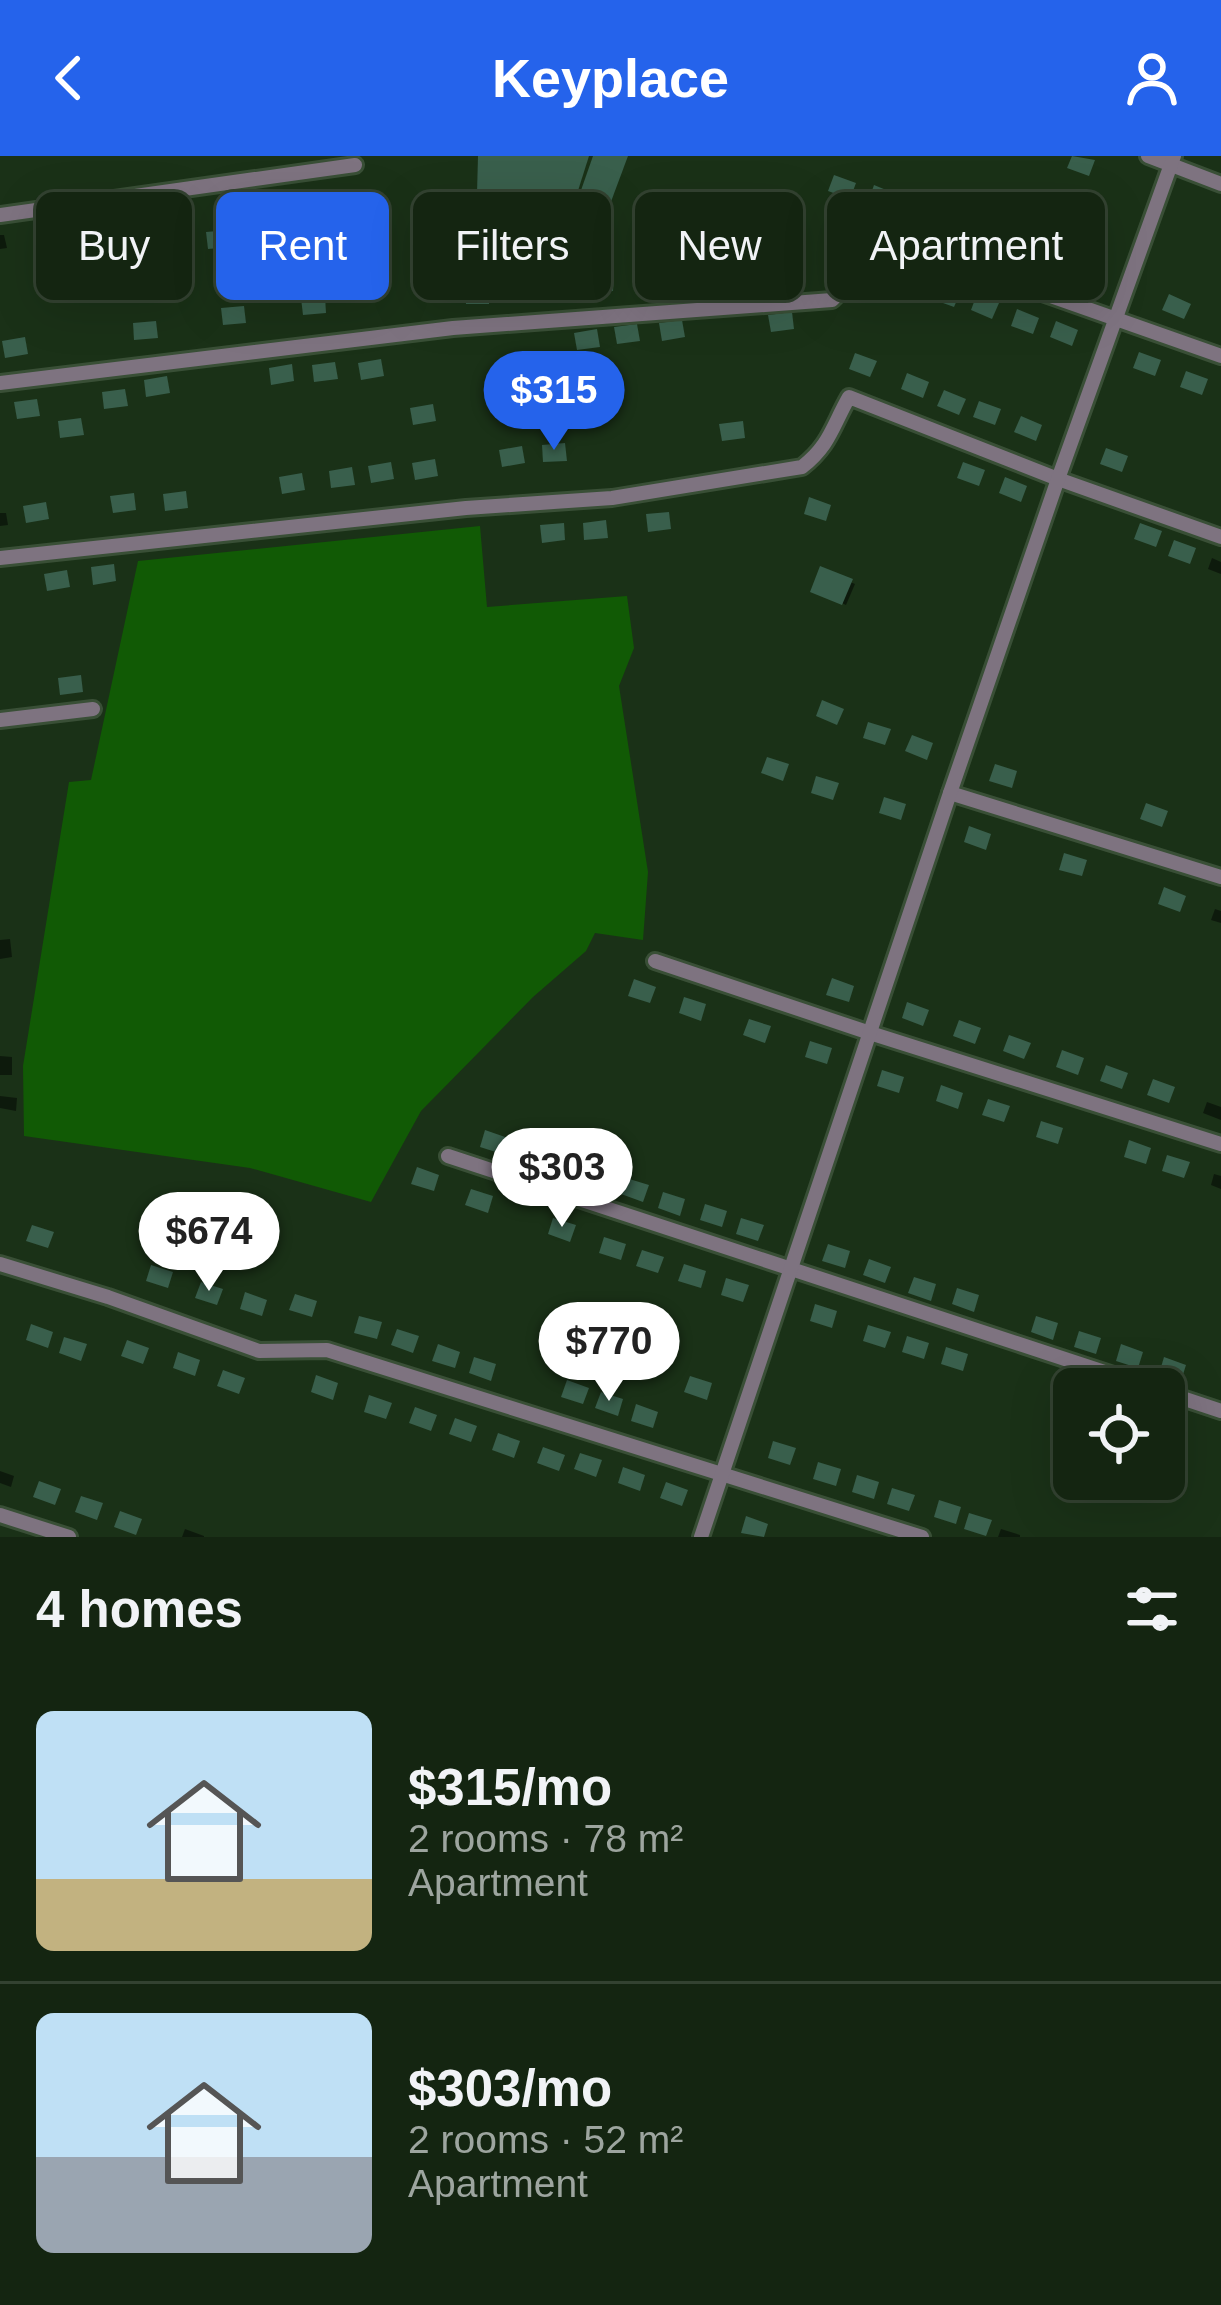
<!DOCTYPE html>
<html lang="en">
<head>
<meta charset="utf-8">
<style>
  body { margin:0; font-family:Arial,sans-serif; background:#1d2d1a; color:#f1f3f6; height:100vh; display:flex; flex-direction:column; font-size:45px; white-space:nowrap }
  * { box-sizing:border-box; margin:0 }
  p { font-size:39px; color:#9da59f }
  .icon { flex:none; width:66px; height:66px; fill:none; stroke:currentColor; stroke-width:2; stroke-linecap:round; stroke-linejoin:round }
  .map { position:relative; height:1381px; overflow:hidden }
  .drawer { display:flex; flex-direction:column; background:#142511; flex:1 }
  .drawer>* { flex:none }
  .guide { position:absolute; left:36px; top:36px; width:1149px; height:108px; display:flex; gap:24px }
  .fabs { position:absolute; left:1053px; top:1212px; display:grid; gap:24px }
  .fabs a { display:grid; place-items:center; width:132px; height:132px; border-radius:18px; background:#142511; box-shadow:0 12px 48px #0002,0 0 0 3px #334231; font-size:60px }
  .price { position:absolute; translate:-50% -102px; padding:0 27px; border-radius:42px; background:#fff; color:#222; font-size:39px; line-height:78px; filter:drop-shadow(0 3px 6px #0008) }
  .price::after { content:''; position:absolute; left:50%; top:72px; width:36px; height:27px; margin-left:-18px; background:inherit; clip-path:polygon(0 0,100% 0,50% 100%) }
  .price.on { background:#2563eb; color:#fff }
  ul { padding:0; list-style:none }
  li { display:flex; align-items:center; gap:36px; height:300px; padding:0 36px }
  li+li { border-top:3px solid #334231 }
  li span { display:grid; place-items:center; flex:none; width:336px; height:240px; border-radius:18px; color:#555 }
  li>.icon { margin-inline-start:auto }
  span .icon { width:144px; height:144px; fill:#fffc; stroke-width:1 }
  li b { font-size:51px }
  h2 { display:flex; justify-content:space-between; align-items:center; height:144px; padding:0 36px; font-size:51px }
  .tag { padding:0 42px; border-radius:18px; background:#142511; box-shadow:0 12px 48px #0002,0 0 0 3px #334231; font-size:42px; line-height:108px }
  .tag.on { background:#2563eb; color:#fff }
  header { display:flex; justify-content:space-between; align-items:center; height:156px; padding:0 36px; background:#2563eb; color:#fff; font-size:54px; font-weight:600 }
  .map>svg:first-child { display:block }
  .green { fill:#115a05 }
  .shadow { fill:#0007 }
  .building { fill:#395f4c }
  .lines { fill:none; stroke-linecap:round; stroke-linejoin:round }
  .minor-casing { stroke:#394f36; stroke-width:20 }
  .minor { stroke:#7e7380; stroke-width:14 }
</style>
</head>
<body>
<header><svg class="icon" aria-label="back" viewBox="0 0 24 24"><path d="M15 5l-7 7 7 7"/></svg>Keyplace<svg class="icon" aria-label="person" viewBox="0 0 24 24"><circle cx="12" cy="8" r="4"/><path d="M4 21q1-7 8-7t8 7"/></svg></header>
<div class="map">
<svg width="1221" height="1381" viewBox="0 0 1221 1381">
  <rect width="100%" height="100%" fill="#1a3117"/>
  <polygon class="green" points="480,370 487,451 627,440 634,492 619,530 648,716 643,784 595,777 586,795 533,841 421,955 371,1046 250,1012 24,980 23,910 69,626 91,624 138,405"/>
  <g class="shadow">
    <polygon points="0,79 4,79 7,92 0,93"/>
    <polygon points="0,357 6,357 8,369 0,370"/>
    <polygon points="1212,402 1221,406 1221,418 1208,413"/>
    <polygon points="822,414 855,428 846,449 813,434"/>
    <polygon points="1215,753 1221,755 1221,767 1211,764"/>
    <polygon points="10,783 12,801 0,803 0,784"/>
    <polygon points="0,900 12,901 12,919 0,919"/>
    <polygon points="0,940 17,942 16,955 0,952"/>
    <polygon points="1207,946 1221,951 1221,964 1203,957"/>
    <polygon points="1214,1018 1221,1020 1221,1033 1211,1029"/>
    <polygon points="0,1315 14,1320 11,1331 0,1327"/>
    <polygon points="185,1373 204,1380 204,1381 182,1381"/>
    <polygon points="1001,1373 1020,1379 1020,1381 998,1381"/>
  </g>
  <g class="building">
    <polygon points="478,0 589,0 557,101 476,75"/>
    <polygon points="593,0 628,0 609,51 579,40"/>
    <polygon points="1072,0 1095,4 1089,20 1067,12"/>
    <polygon points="834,19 856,27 850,43 828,35"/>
    <polygon points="874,29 896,38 890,54 868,46"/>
    <polygon points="911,45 933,53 927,69 905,61"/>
    <polygon points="953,63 975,71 970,87 947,79"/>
    <polygon points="139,64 141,81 118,84 116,67"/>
    <polygon points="360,68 362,85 338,87 337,70"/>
    <polygon points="229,74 231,91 208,93 206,76"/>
    <polygon points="1036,87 1058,95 1052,112 1030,104"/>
    <polygon points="879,100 901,109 895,125 873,116"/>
    <polygon points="1077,104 1099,112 1093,128 1071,120"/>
    <polygon points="591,116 614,118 613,135 589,134"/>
    <polygon points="939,127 961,135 954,151 932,143"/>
    <polygon points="425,128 449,128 449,146 425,145"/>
    <polygon points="465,131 489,131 489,148 466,148"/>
    <polygon points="977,138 999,147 992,163 971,154"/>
    <polygon points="1169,138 1191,148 1184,163 1162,154"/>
    <polygon points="325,140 326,157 303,159 301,142"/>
    <polygon points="244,150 246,167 223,169 221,152"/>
    <polygon points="1017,153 1039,162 1033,178 1011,170"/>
    <polygon points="792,156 794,173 771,176 768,159"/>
    <polygon points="682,164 685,181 662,185 659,167"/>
    <polygon points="156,165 158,182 134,184 133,167"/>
    <polygon points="1056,165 1078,174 1072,190 1050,181"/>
    <polygon points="637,168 640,185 617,188 614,171"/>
    <polygon points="597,173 600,191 577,194 574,177"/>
    <polygon points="25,181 28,198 5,202 2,185"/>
    <polygon points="1139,196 1161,204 1155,220 1133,212"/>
    <polygon points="855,197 877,205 870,221 849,213"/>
    <polygon points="381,203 384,220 361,224 358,207"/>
    <polygon points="335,206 338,223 314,226 312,209"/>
    <polygon points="292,208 294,225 271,229 269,212"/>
    <polygon points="1186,215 1208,223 1202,239 1180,231"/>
    <polygon points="517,217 519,234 496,237 494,220"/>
    <polygon points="907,217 929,226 923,242 901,233"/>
    <polygon points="167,220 170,237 146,241 144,224"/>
    <polygon points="552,221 555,238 532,241 529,224"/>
    <polygon points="125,233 128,250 104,253 102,236"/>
    <polygon points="944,234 966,243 959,259 937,250"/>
    <polygon points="37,243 40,260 17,263 14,246"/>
    <polygon points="979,245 1001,253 995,269 973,261"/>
    <polygon points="433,248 436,265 413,269 410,252"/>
    <polygon points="1021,260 1042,269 1036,285 1014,276"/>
    <polygon points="81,262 84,279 60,282 58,265"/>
    <polygon points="743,265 745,282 722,285 719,268"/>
    <polygon points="565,287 567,305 543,306 542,289"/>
    <polygon points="522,290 525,307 502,311 499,294"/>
    <polygon points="1106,292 1128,300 1122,316 1100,308"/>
    <polygon points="435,303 438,320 415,324 412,307"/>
    <polygon points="391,306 394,323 371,327 368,310"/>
    <polygon points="963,306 985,314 979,330 957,322"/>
    <polygon points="352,311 355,329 331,332 329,315"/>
    <polygon points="302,317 305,334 282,338 279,321"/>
    <polygon points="1005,321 1027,330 1021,346 999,337"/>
    <polygon points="186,335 188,352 165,355 163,338"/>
    <polygon points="134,337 136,354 113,357 110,340"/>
    <polygon points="809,341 831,349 826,365 804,358"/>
    <polygon points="46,346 49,363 26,367 23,350"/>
    <polygon points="669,356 671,373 648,376 646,358"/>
    <polygon points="606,364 608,382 584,384 583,367"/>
    <polygon points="564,367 565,384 542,387 540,369"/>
    <polygon points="1140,367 1162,375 1156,391 1134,383"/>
    <polygon points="1174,384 1196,392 1190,408 1168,400"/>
    <polygon points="114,408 116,425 93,429 91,411"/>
    <polygon points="820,410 853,423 842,449 810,436"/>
    <polygon points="67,414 70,431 47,435 44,418"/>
    <polygon points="81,519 83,536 60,539 58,522"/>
    <polygon points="822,544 844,553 837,569 816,560"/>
    <polygon points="868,566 891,573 885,589 863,582"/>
    <polygon points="912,579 933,587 927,604 905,595"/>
    <polygon points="767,601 789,608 783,625 761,617"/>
    <polygon points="995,608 1017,615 1012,632 989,625"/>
    <polygon points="816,620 839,627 833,644 811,637"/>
    <polygon points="884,641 906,648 901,664 879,657"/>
    <polygon points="1146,647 1168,655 1162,671 1140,663"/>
    <polygon points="969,670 991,678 986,694 964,686"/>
    <polygon points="1064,697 1087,704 1082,720 1059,714"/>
    <polygon points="1164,731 1186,740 1180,756 1158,748"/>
    <polygon points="832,822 854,830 849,846 826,839"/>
    <polygon points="634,823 656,831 650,847 628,840"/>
    <polygon points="684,841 706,848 701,865 679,857"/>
    <polygon points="907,846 929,854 923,870 902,862"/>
    <polygon points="749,863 771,870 765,887 743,879"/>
    <polygon points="959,864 981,872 975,888 953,880"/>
    <polygon points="1009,879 1031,887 1024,903 1003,895"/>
    <polygon points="810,885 832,892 827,908 805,901"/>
    <polygon points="1062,894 1084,902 1078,919 1056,911"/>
    <polygon points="1106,909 1128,917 1122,933 1100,925"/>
    <polygon points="882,914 904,921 899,937 877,930"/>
    <polygon points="1153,923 1175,931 1169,947 1147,939"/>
    <polygon points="941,929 963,937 958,953 936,945"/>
    <polygon points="988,943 1010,950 1004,966 982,959"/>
    <polygon points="1041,965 1063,972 1058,988 1036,981"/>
    <polygon points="485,974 508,982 502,998 480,991"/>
    <polygon points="1129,984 1151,992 1146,1008 1124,1001"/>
    <polygon points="530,987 552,994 546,1011 524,1004"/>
    <polygon points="1167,999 1190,1006 1184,1022 1162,1015"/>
    <polygon points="582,1003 604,1011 599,1027 577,1020"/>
    <polygon points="417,1011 439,1019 434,1035 411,1028"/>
    <polygon points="626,1022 649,1029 643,1046 621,1038"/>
    <polygon points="471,1033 493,1040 488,1057 465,1049"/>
    <polygon points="663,1036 685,1043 680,1060 658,1052"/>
    <polygon points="705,1048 727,1055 722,1071 700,1064"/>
    <polygon points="553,1062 576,1069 570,1086 548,1078"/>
    <polygon points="741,1062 764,1069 758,1085 736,1078"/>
    <polygon points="32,1069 54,1076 48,1092 26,1085"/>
    <polygon points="604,1081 626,1088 621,1104 599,1097"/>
    <polygon points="828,1088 850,1095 845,1112 822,1105"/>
    <polygon points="642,1094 664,1101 658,1117 636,1110"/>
    <polygon points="869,1103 891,1111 885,1127 863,1119"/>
    <polygon points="684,1108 706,1115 701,1132 678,1125"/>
    <polygon points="151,1109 173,1116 168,1132 146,1125"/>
    <polygon points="914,1121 936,1128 931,1145 908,1137"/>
    <polygon points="726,1122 749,1129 743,1146 721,1139"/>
    <polygon points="201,1126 223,1133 217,1149 195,1142"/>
    <polygon points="957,1132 979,1139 974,1156 952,1148"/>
    <polygon points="245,1136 267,1144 262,1160 240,1153"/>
    <polygon points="295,1138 317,1145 312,1161 289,1154"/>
    <polygon points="815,1148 837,1155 832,1172 810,1165"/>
    <polygon points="359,1160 382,1166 377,1183 354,1177"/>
    <polygon points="1036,1160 1058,1167 1053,1184 1031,1176"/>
    <polygon points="31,1168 53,1176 48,1192 26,1184"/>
    <polygon points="868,1169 891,1176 885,1192 863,1185"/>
    <polygon points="397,1173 419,1180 413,1197 391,1189"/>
    <polygon points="1079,1175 1101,1182 1096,1198 1074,1191"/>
    <polygon points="907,1180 929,1187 924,1203 902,1196"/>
    <polygon points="64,1181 87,1188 81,1205 59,1197"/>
    <polygon points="127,1184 149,1192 143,1208 121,1200"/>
    <polygon points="438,1188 460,1196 455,1212 432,1205"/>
    <polygon points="1121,1188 1143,1196 1138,1212 1116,1205"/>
    <polygon points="946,1191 968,1198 963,1215 941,1208"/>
    <polygon points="178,1196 200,1204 195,1220 173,1212"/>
    <polygon points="474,1201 496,1208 491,1225 469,1217"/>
    <polygon points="1164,1201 1186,1209 1181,1225 1159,1218"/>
    <polygon points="223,1214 245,1222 239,1238 217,1230"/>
    <polygon points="316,1219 338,1227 333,1244 311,1236"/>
    <polygon points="690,1220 712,1227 707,1244 684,1236"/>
    <polygon points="567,1224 589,1232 583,1248 561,1241"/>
    <polygon points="601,1236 623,1243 618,1260 595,1252"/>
    <polygon points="369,1239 392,1247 386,1263 364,1256"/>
    <polygon points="636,1248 658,1256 653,1272 631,1265"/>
    <polygon points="415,1251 437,1259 431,1275 409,1267"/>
    <polygon points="455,1262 477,1270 471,1286 449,1278"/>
    <polygon points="498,1277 520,1285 514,1302 492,1294"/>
    <polygon points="773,1285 796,1292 790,1309 768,1302"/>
    <polygon points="543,1291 565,1299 559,1315 537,1307"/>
    <polygon points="580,1297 602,1304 596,1321 574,1313"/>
    <polygon points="818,1306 841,1313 836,1330 813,1323"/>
    <polygon points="623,1311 645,1319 640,1335 618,1327"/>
    <polygon points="857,1319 879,1326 874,1343 852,1336"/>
    <polygon points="39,1325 61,1333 55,1349 33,1341"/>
    <polygon points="666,1326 688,1334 682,1350 660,1342"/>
    <polygon points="892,1332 915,1339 909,1355 887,1348"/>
    <polygon points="81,1340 103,1347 97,1364 75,1356"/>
    <polygon points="939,1344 961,1351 956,1368 934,1361"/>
    <polygon points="120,1355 142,1363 136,1379 114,1371"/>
    <polygon points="969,1357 992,1364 986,1380 964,1373"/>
    <polygon points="746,1360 768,1368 764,1381 741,1377"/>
  </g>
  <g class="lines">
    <g class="minor-casing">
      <g id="minor">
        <polyline points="1148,0 1221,28"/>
        <polyline points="0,59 355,9"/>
        <polyline points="0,227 453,172 832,144 850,126 872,77 1221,200"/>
        <path d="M0,402L466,352L612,342L802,311C830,289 832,271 849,241L1058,323L1221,381"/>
        <polyline points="0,564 93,553"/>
        <polyline points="950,637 1221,721"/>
        <polyline points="655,805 870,877 1221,988"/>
        <polyline points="448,1000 1156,1233"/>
        <polyline points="0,1108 108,1141 259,1195 327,1194 922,1381"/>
        <polyline points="1164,1236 1221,1255"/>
        <polyline points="0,1359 69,1381"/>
        <polyline points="701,1381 950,637 1058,323 1174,0"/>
      </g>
    </g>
    <use href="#minor" class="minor"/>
  </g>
</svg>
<div class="fabs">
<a><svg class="icon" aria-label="locate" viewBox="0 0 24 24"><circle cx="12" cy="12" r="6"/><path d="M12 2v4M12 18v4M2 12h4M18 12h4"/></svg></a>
</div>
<b class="price on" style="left:554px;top:297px">$315</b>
<b class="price" style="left:562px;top:1074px">$303</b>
<b class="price" style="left:209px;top:1138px">$674</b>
<b class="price" style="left:609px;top:1248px">$770</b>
<div class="guide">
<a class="tag">Buy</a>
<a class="tag on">Rent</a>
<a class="tag">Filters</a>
<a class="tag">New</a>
<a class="tag">Apartment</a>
</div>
</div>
<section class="drawer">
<h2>4 homes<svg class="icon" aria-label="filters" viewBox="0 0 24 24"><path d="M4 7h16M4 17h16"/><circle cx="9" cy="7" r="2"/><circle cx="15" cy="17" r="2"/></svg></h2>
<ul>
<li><span style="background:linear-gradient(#bfe0f5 70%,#c2b280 0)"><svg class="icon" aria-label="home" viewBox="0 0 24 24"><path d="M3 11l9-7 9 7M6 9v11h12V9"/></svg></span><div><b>$315/mo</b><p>2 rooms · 78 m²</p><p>Apartment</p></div></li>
<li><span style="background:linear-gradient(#bfe0f5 60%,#9aa5b1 0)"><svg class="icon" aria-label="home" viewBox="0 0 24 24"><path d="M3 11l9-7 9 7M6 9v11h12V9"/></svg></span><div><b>$303/mo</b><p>2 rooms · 52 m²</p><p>Apartment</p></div></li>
</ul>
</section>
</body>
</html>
